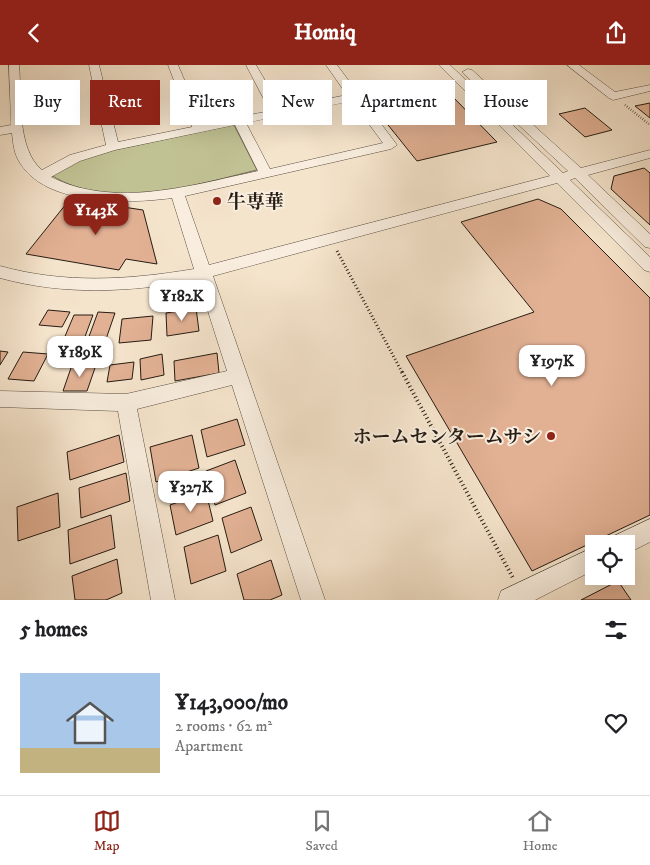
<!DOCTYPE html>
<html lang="en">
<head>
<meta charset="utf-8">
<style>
  body { margin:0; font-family:"IM FELL DW Pica","Noto Serif JP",serif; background:#f6f6f6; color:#202124; height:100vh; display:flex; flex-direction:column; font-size:19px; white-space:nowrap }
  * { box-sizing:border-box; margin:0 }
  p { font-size:16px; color:#757577 }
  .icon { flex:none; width:28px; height:28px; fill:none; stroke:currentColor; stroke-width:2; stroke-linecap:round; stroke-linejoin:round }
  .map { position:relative; height:535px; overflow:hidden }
  .details { display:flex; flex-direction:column; background:#fff; flex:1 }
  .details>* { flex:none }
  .hud { position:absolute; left:15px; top:15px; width:620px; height:45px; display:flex; gap:10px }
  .buttons { position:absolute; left:585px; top:470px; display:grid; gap:10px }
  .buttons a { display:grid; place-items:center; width:50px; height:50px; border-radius:0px; background:#fff; box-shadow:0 5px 20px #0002; font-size:25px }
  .price { position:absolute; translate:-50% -42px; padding:0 11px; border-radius:10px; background:#fff; color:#222; font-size:16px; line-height:32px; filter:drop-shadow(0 1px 2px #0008) }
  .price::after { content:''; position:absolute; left:50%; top:30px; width:15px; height:11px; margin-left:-8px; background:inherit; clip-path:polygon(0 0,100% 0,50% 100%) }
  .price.on { background:#8f2418; color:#fff }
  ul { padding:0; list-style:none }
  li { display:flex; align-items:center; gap:15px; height:125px; padding:0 20px }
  li span { display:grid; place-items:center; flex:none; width:140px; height:100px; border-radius:0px; color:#555 }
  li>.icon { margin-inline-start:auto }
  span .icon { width:60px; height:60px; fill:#fffc; stroke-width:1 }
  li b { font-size:21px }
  h2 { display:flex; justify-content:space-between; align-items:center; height:60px; padding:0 20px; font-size:21px }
  .tag { padding:0 18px; border-radius:0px; background:#fff; box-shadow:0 5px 20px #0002; font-size:18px; line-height:45px }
  .tag.on { background:#8f2418; color:#fff }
  header { display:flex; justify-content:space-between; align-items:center; height:65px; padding:0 20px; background:#8f2418; color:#fff; font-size:22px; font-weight:700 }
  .dock { display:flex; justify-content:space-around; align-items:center; height:70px; border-top:1px solid #e0e0e0; background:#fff; font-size:14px; color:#757577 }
  .dock a { display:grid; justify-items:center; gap:2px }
  .dock .on { color:#8f2418 }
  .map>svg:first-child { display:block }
  .green { fill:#c1c294; stroke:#736f54 }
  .building { fill:#e2b194; stroke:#251c13 }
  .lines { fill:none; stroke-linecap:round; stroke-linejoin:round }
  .minor-casing { stroke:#594e41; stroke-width:1 }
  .path-far2 { stroke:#251c13; stroke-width:2.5; stroke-dasharray:0.5 2; stroke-linecap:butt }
  .path-far1 { stroke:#251c13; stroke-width:3; stroke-dasharray:1 2.5; stroke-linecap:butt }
  .path { stroke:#251c13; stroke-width:4; stroke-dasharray:1 3; stroke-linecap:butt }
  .minor { fill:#f8edde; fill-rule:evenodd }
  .poi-dot { fill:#8f2418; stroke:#f8edde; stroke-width:2 }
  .labels { text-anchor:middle; stroke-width:4; stroke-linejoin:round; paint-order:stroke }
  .poi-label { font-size:19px; font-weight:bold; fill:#251c13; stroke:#f8edde; text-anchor:start }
</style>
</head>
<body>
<header><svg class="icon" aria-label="back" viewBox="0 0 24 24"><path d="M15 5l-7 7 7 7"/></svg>Homiq<svg class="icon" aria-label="share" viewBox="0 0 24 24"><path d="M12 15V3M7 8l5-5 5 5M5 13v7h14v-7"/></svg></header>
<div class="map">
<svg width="650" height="535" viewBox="0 0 650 535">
  <rect width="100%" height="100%" fill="#f5e4cc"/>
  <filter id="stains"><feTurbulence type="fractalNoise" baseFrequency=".004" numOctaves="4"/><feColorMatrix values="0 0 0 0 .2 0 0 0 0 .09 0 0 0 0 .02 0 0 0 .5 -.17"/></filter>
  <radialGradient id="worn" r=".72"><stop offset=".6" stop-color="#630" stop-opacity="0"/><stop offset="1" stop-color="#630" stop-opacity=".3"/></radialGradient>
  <path class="green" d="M234,60L257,105C193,120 111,148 51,110L78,96L114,85Z"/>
  <g class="building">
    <polygon points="450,29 497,77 417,96 376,45"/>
    <polygon points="650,38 650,53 635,41"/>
    <polygon points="585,43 612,65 585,72 559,49"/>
    <polygon points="644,103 650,108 650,160 611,124 614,111"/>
    <polygon points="70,134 143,145 157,199 126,194 119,205 26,189"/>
    <polygon points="538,134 561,144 650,233 650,450 532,506 406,291 534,247 461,157"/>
    <polygon points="196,243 199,266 167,271 166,248"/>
    <polygon points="48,245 70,247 62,262 39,260"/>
    <polygon points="98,247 115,248 105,277 87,277"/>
    <polygon points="74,250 93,250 83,277 63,276"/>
    <polygon points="153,251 151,275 119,278 122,254"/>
    <polygon points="0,286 8,287 0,300"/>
    <polygon points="23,287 48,289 34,316 8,314"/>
    <polygon points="217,288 219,308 175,316 174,296"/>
    <polygon points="162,289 164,310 141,315 140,294"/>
    <polygon points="134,297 132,314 107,317 110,300"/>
    <polygon points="72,300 96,300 87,326 63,326"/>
    <polygon points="237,354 245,380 207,392 201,365"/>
    <polygon points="119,370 124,397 70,415 67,387"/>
    <polygon points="192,370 199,403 156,417 150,382"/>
    <polygon points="235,395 246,428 215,440 206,406"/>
    <polygon points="126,408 130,436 81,453 79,423"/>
    <polygon points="206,427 213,456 176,470 170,440"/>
    <polygon points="58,428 60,462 18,476 17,442"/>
    <polygon points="251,442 262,475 231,488 222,453"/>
    <polygon points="111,450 115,483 70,499 68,465"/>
    <polygon points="218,470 226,506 191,519 184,482"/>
    <polygon points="117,494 122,528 106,535 75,535 72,511"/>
    <polygon points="271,495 282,530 270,535 244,535 237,509"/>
    <polygon points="618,516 631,535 581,535"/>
  </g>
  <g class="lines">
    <g class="minor-casing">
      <g id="minor">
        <path d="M9,0H19C22,31 16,84 42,105L70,90L106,80L89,0H99L118,77L192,62L168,0H178L203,59L270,46L246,0H256L281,43L347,30L326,0H337L397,80L391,84L185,131L209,200L550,111L439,0H450L563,108L568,106L462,7L468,4L472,5L581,103L650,85V93L588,110L650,169V183L645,182L575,113L570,115L650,192V207L644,205L557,118L213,211L325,535H301L232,320L137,344L175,535H151L118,346L0,342V326L126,329L227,306L198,215C131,227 66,231 0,213V201C65,219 128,215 194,204L172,133C128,139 46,141 20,98C14,89 13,78 12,68L0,70V62L11,60ZM352,36L383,78L270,104L246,58ZM235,60L258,106C192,120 115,144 51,112L80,96L115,85Z"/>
        <polygon points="567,0 579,0 615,27 650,20 650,26 613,35 609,33"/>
        <polygon points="650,454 650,477 626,489 626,479 611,479 614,471"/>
        <polygon points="594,482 594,505 535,535 498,535 501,526"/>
      </g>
    </g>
    <polyline class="path-far2" points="625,40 650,60"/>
    <polyline class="path-far1" points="337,186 403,309"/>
    <polyline class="path" points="402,307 513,513"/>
    <use href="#minor" class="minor"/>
  </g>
  <g class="poi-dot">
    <circle cx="217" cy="136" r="5"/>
    <circle cx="551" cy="371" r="5"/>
  </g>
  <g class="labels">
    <g class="poi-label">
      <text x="227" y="143">牛専華</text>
      <text x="541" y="378" text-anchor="end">ホームセンタームサシ</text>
    </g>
  </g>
  <rect width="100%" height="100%" filter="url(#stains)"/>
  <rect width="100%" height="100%" fill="url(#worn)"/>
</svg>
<div class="buttons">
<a><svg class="icon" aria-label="locate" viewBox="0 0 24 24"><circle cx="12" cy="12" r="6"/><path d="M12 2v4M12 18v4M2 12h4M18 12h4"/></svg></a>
</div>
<b class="price on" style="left:96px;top:171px">¥143K</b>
<b class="price" style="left:182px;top:257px">¥182K</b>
<b class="price" style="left:80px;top:313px">¥189K</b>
<b class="price" style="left:552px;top:322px">¥197K</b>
<b class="price" style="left:191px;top:448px">¥327K</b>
<div class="hud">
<a class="tag">Buy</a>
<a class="tag on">Rent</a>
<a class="tag">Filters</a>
<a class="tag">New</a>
<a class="tag">Apartment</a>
<a class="tag">House</a>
</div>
</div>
<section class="details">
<h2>5 homes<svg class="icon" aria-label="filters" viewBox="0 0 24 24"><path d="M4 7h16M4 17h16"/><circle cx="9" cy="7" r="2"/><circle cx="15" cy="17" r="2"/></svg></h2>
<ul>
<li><span style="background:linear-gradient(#a9c7e8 75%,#c2b280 0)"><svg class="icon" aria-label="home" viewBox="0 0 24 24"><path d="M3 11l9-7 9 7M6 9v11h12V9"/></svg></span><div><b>¥143,000/mo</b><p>2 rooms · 62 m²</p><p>Apartment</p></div><svg class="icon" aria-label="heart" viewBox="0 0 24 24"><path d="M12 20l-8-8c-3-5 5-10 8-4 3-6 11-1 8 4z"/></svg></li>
</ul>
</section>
<nav class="dock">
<a class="on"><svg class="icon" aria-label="map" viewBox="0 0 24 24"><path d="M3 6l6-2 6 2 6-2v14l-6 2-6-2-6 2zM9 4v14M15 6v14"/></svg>Map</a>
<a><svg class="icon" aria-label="saved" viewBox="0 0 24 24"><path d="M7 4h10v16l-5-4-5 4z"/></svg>Saved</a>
<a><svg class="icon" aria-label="home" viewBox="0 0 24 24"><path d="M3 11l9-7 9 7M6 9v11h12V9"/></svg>Home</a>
</nav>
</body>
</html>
